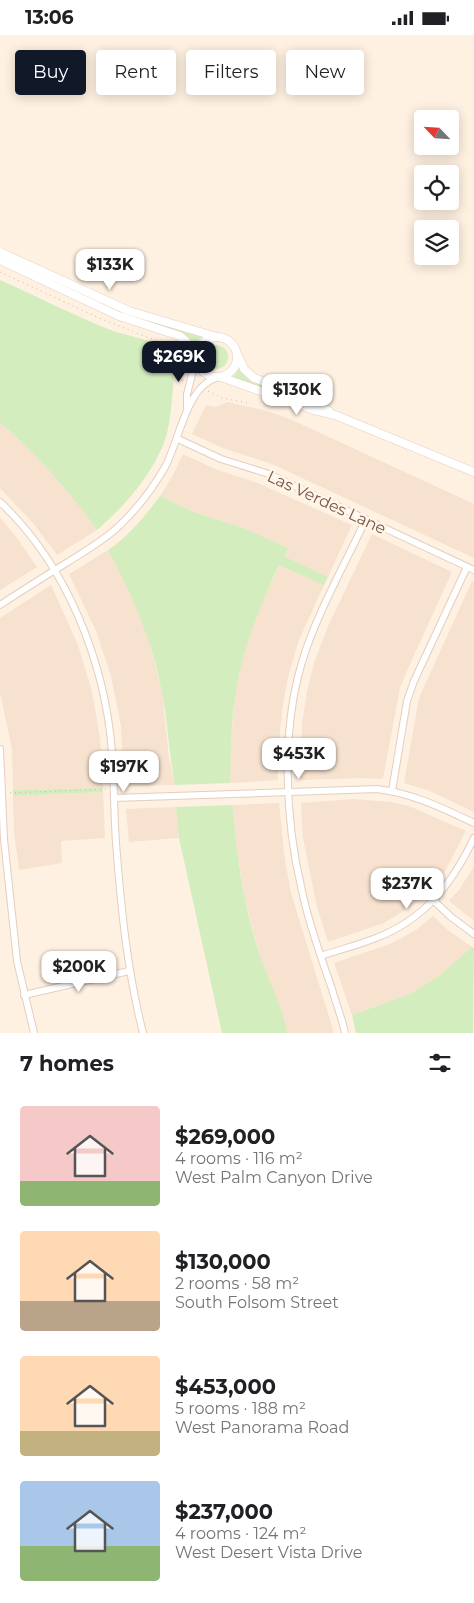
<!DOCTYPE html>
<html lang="en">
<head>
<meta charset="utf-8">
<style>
  body { margin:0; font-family:Montserrat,sans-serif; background:#f6f6f6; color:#202124; height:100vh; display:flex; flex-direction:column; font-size:19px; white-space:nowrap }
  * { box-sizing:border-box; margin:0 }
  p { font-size:16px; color:#757577 }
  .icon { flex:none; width:28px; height:28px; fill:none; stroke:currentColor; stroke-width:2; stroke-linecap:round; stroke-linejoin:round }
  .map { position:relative; height:998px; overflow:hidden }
  .panel { display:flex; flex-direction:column; background:#fff; flex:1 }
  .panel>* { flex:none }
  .top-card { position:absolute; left:15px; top:15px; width:445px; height:45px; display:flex; gap:10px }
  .needle { width:32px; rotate:295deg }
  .buttons { position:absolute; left:414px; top:75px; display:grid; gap:10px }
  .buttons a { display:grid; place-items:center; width:45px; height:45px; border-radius:5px; background:#fff; box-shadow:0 2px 12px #0003; font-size:25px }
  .price { position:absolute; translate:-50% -42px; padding:0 11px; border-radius:10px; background:#fff; color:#222; font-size:16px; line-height:32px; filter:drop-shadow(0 1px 2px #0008) }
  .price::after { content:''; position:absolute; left:50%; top:30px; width:15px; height:11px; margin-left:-8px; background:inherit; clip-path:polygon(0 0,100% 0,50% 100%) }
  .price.on { background:#111827; color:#fff }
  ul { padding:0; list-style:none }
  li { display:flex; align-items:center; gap:15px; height:125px; padding:0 20px }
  li span { display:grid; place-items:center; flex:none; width:140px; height:100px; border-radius:5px; color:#555 }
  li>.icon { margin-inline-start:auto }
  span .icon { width:60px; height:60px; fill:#fffc; stroke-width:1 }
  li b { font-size:21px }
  h2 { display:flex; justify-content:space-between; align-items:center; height:60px; padding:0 20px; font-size:21px }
  .tag { padding:0 18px; border-radius:5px; background:#fff; box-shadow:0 2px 12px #0003; font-size:18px; line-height:45px }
  .tag.on { background:#111827; color:#fff }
  .status { display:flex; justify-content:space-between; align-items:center; height:35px; padding:0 25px; background:#fff; direction:ltr }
  .status svg { height:14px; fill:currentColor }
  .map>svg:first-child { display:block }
  .residential { fill:#f6e2cf }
  .green { fill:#d4edbf }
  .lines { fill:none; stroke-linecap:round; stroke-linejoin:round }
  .minor-casing { stroke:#e5cebf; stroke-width:8 }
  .tertiary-casing { stroke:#e5cebf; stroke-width:9 }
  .path { stroke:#dbaf9a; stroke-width:1; stroke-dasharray:1 4; stroke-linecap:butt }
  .minor { stroke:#fff; stroke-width:6 }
  .tertiary { stroke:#fff; stroke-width:8 }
  .labels { text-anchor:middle; stroke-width:5; stroke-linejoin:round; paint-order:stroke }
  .street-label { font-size:16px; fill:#775546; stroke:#fff5e9 }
</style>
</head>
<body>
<div class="status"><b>13:06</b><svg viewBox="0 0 49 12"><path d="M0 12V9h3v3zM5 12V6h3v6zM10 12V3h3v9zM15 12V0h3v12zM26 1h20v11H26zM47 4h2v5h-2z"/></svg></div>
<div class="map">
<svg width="474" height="998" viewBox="0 0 474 998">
  <rect width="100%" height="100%" fill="#fef1e1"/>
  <g class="residential">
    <polygon points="227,367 267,376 290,384 474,469 474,523 274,430 223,413 192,399 206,370 216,372"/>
    <polygon points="0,388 36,420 56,440 73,461 97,495 57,520 33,488 0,453"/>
    <polygon points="183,419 215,434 255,447 352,490 328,542 284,521 287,513 244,493 194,477 160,461 173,440"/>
    <polygon points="0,483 17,503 37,532 0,555"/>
    <polygon points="372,499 452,537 406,638 400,653 383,744 364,743 300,745 302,688 307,656 314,628 329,589"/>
    <polygon points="108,515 127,551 148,602 162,657 169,723 175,750 124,751 121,691 111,641 96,596 69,539"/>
    <polygon points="280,529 324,550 299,605 288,642 283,670 278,714 278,745 230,748 231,710 235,657 241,630 248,603 258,577"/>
    <polygon points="472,546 474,547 474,777 430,756 404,748 419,663"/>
    <polygon points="51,550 78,610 92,656 100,703 103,753 13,755 12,714 0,658 0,583"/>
    <polygon points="103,757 105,803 61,806 62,828 19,835 14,797 13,761"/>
    <polygon points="354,764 391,767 409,771 466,796 445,836 416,868 384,888 328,907 317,872 310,838 303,803 301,768"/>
    <polygon points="279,768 285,825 291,858 334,998 287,998 259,918 245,864 236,809 233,770"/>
    <polygon points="176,772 179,803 129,807 126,774"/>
    <polygon points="474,831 474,886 449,866 459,855"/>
    <polygon points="433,881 448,895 472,912 436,943 410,959 352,980 334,928 390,909 416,895"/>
  </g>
  <g class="green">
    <polygon points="0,220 114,272 201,301 201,302 193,311 76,259 0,223"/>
    <path d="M0,245C36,261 71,279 108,294C122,300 151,304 162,313C175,323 174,341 173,355C171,372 170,392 164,408C150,442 125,471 97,495C69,455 38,420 0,388Z"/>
    <circle cx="216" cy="322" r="12"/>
    <polygon points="240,333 315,372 232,343"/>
    <path d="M160,461L194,477L244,493L288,513L284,521L328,542L324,550L279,530C261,570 243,611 236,656C231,686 231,718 230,748L175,750C169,720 168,689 162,658C153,607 132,560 108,515C129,501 145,481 160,461Z"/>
    <polygon points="103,753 103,757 13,761 13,755"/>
    <path d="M233,770C236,820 244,869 259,918C268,945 282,970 287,998H222L179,803L176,772Z"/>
    <polygon points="472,912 474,913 473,998 356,998 352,980 410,959 436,943"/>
  </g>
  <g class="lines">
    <g class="minor-casing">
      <g id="minor">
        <polyline points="187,372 187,359 196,324"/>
        <polyline points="178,404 221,424 269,439 474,535"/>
        <path d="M0,467C67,530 105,627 112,717C114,747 114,778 116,808C121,872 127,935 143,998"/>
        <path d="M0,570C23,555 45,541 68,527C85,516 103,506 118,492C136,475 152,455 165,432C179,407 186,352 216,343"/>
        <polyline points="0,714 4,804 17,926 34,998"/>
        <polyline points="392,756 407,666 414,646 467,532"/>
        <path d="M114,763L377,754C412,758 442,773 474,788"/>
        <polyline points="434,866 451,882 474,899"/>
        <path d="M321,921C339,915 358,910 376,903C425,884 452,849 474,803"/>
        <polyline points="24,960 129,936"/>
        <path d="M345,998C342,983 336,969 332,954C321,922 309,890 302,856C285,785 281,697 302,627C316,580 345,529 366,484"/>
      </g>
    </g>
    <g class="tertiary-casing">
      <g id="tertiary">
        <polyline points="0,217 129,276 217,302"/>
        <polyline points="0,225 119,281 180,301 186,306 196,322"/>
        <circle cx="217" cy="322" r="20"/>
        <polyline points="238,321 244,334 254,343 296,358 329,376"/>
        <polyline points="221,342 314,375 335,380 474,437"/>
      </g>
    </g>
    <g class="path">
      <polyline points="0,237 99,283 157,306 171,318 178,341 184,346"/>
      <polyline points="208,356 222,363 248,368"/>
      <polyline points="10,758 106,754"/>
    </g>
    <use href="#minor" class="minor"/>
    <use href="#tertiary" class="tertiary"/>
  </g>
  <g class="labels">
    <g class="street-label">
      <text transform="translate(327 467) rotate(25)" y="6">Las Verdes Lane</text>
    </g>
  </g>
</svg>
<div class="buttons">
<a><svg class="needle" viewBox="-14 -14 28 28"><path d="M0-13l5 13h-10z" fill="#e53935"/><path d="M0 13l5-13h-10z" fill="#757577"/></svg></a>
<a><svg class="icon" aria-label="locate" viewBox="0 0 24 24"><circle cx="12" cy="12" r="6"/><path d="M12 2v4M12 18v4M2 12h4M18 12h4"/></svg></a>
<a><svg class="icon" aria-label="layers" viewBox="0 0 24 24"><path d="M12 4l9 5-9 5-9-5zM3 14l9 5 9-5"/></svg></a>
</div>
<b class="price" style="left:110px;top:256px">$133K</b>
<b class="price on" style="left:179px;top:348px">$269K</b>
<b class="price" style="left:297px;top:381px">$130K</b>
<b class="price" style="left:299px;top:745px">$453K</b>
<b class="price" style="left:124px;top:758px">$197K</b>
<b class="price" style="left:407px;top:875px">$237K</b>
<b class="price" style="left:79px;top:958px">$200K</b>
<div class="top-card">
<a class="tag on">Buy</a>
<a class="tag">Rent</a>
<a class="tag">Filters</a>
<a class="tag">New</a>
</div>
</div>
<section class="panel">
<h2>7 homes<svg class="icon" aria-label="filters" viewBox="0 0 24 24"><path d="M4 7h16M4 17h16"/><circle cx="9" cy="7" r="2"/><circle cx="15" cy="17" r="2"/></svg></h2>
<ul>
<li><span style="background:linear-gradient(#f6c9c9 75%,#8fb573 0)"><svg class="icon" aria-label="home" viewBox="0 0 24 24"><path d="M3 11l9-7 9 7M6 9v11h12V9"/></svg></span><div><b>$269,000</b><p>4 rooms · 116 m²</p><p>West Palm Canyon Drive</p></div></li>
<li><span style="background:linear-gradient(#ffd9b3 70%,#b9a48a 0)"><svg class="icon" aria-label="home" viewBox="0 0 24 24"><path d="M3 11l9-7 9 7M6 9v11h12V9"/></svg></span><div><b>$130,000</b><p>2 rooms · 58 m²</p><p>South Folsom Street</p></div></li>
<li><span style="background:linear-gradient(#ffd9b3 75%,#c2b280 0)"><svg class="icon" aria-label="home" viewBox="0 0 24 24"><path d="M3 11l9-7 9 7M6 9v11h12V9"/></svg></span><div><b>$453,000</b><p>5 rooms · 188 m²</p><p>West Panorama Road</p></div></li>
<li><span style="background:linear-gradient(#a9c7e8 65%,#8fb573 0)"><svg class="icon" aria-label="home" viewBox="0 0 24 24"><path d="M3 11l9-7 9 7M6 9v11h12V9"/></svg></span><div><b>$237,000</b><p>4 rooms · 124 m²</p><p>West Desert Vista Drive</p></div></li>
</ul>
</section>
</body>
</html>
